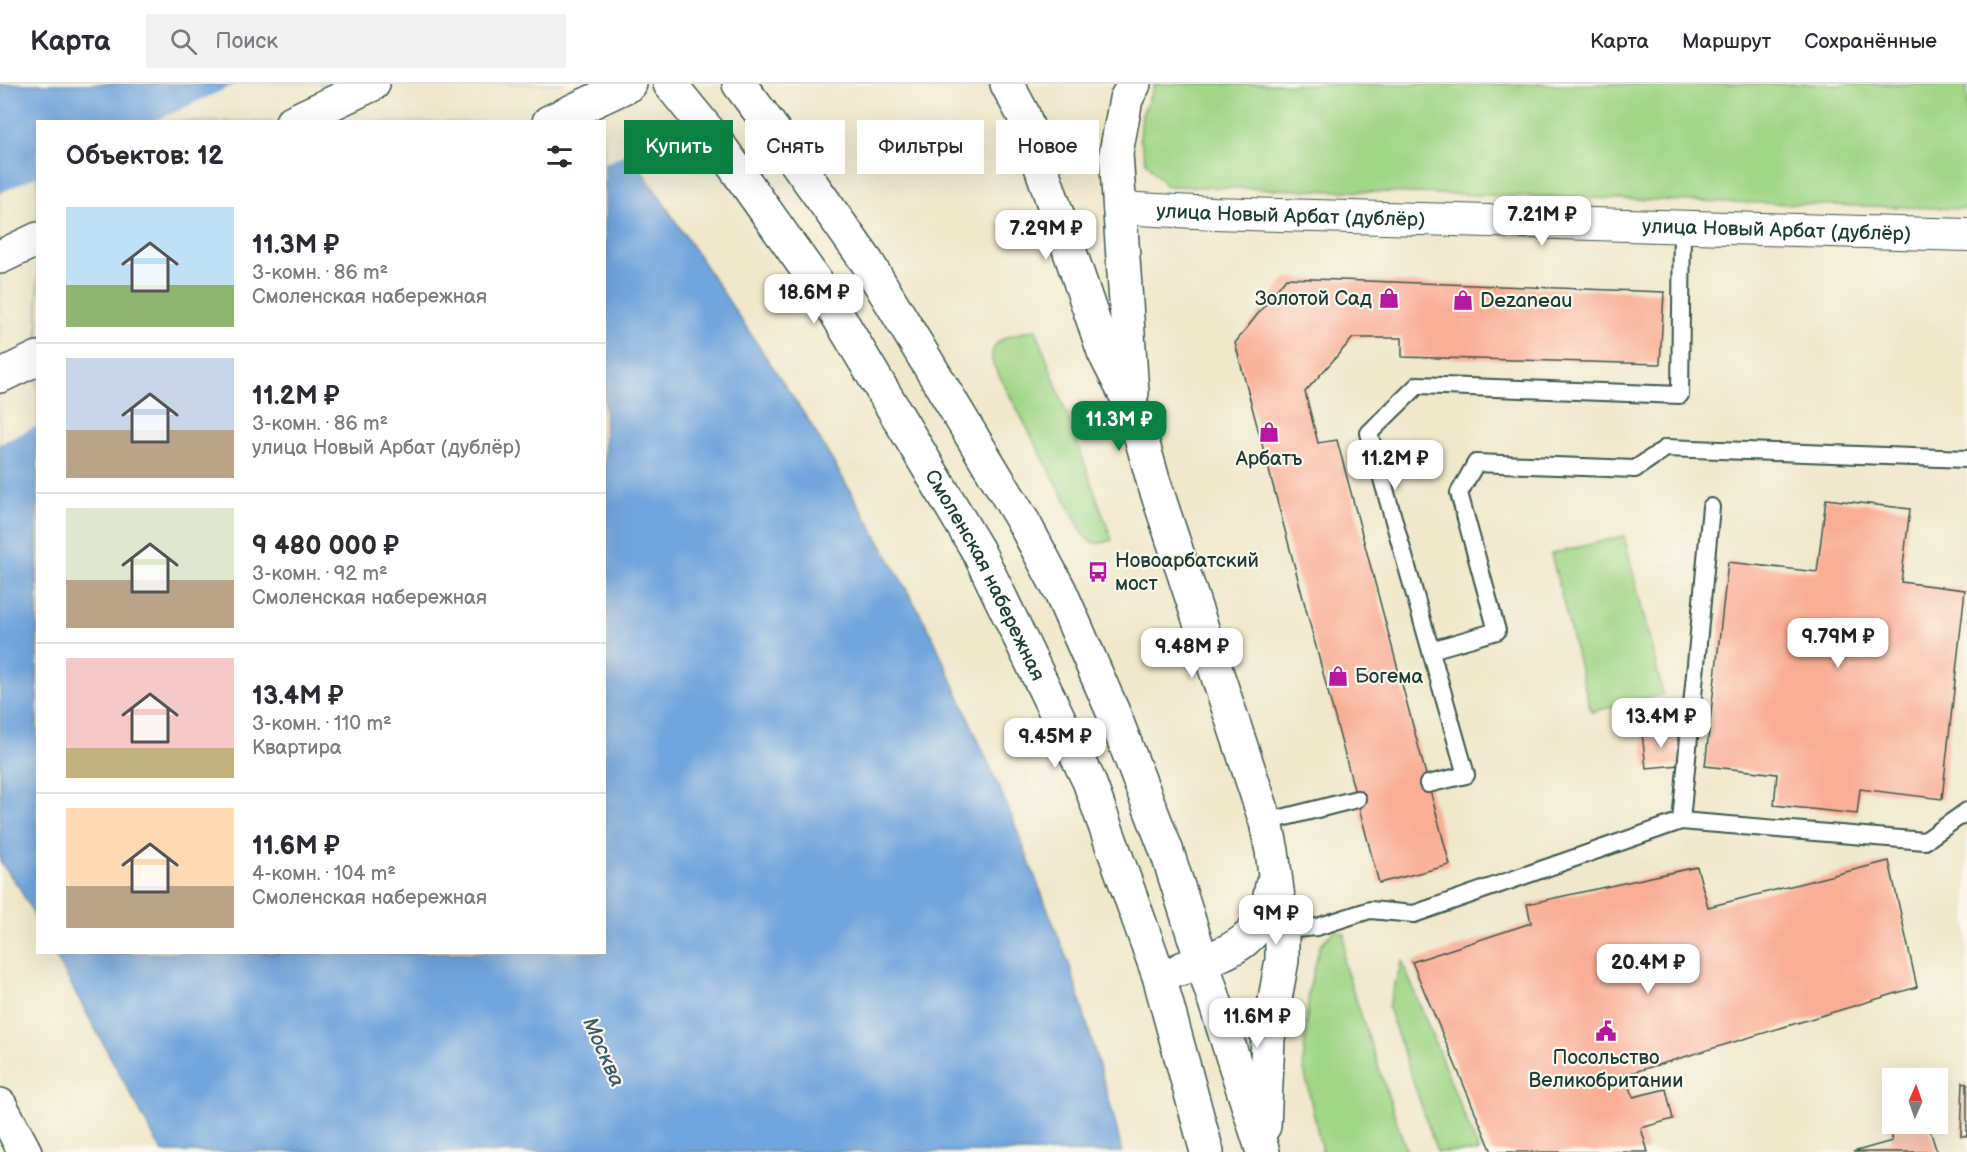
<!DOCTYPE html>
<html lang="ru">
<head>
<meta charset="utf-8">
<style>
  body { margin:0; font-family:"Balsamiq Sans",sans-serif; background:#f2f2f3; color:#2b2b33; height:100vh; display:flex; flex-direction:column; font-size:22px; white-space:nowrap }
  * { box-sizing:border-box; margin:0 }
  p { font-size:20px; color:#7c7c81 }
  .icon { flex:none; width:33px; height:33px; fill:none; stroke:currentColor; stroke-width:2; stroke-linecap:round; stroke-linejoin:round }
  .map { position:relative; flex:1; overflow:hidden }
  .side { position:absolute; left:36px; top:36px; width:570px; height:834px; display:flex; flex-direction:column; background:#fff; border-radius:0px; box-shadow:0 6px 24px #0002 }
  .side>* { flex:none }
  .top-card { position:absolute; left:624px; top:36px; width:570px; height:54px; display:flex; gap:12px }
  .needle { width:39px; rotate:2deg }
  .buttons { position:absolute; left:1882px; top:984px; display:grid; gap:12px }
  .buttons a { display:grid; place-items:center; width:66px; height:66px; border-radius:0px; background:#fff; box-shadow:0 6px 24px #0002; font-size:30px }
  .price { position:absolute; translate:-50% -51px; padding:0 14px; border-radius:12px; background:#fff; color:#222; font-size:20px; line-height:39px; filter:drop-shadow(0 2px 3px #0008) }
  .price::after { content:''; position:absolute; left:50%; top:36px; width:18px; height:14px; margin-left:-9px; background:inherit; clip-path:polygon(0 0,100% 0,50% 100%) }
  .price.on { background:#0b8043; color:#fff }
  ul { padding:0; list-style:none }
  li { display:flex; align-items:center; gap:18px; height:150px; padding:0 30px }
  li+li { border-top:2px solid #e1e1e2 }
  li span { display:grid; place-items:center; flex:none; width:168px; height:120px; border-radius:0px; color:#555 }
  li>.icon { margin-inline-start:auto }
  span .icon { width:72px; height:72px; fill:#fffc; stroke-width:1 }
  li b { font-size:26px }
  h2 { display:flex; justify-content:space-between; align-items:center; height:72px; padding:0 30px; font-size:26px }
  .tag { padding:0 21px; border-radius:0px; background:#fff; box-shadow:0 6px 24px #0002; font-size:21px; line-height:54px }
  .tag.on { background:#0b8043; color:#fff }
  header { display:flex; align-items:center; gap:36px; box-sizing:border-box; height:84px; padding:0 30px; background:#fff; border-bottom:2px solid #e1e1e2 }
  header strong { font-size:28px }
  nav { display:flex; gap:33px; margin-inline-start:auto; font-size:21px }
  .search { width:420px; height:54px; background:#f2f2f3; display:flex; align-items:center; gap:15px; box-sizing:border-box; padding:0 21px; border-radius:0px; color:#7c7c81; font-size:22px }
  .map>svg:first-child { display:block }
  .green { fill:#a1d687; stroke:#608a5e; stroke-width:1.5 }
  .water { fill:#71a5dd; stroke:#487188; stroke-width:1.5 }
  .pier { fill:#efe8cb }
  .building { fill:#f9ad94 }
  .lines { fill:none; stroke-linecap:round; stroke-linejoin:round }
  .lane-casing { stroke:#3e574b; stroke-width:20 }
  .street-casing { stroke:#3e574b; stroke-width:34 }
  .secondary-casing { stroke:#3e574b; stroke-width:36 }
  .primary-casing { stroke:#3e574b; stroke-width:36 }
  .lane { stroke:#fff; stroke-width:16 }
  .street { stroke:#fff; stroke-width:32 }
  .secondary { stroke:#fff; stroke-width:33 }
  .primary { stroke:#fff; stroke-width:33 }
  .labels { text-anchor:middle; stroke-width:4.5; stroke-linejoin:round; paint-order:stroke }
  .street-label { font-size:20px; fill:#1f3d34; stroke:#fbf7ec }
  .poi-label { font-size:20px; fill:#1f3d34; stroke:#fbf7ec; text-anchor:start }
  .water-label { font-size:21px; font-style:italic; fill:#385c67; stroke:#fbf7ec }
</style>
</head>
<body>
<header>
<strong>Карта</strong>
<div class="search"><svg class="icon" aria-label="search" viewBox="0 0 24 24"><circle cx="10" cy="10" r="6"/><path d="M15 15l6 6"/></svg>Поиск</div>
<nav><a>Карта</a><a>Маршрут</a><a>Сохранённые</a></nav>
</header>
<div class="map">
<svg width="1967" height="1068" viewBox="0 0 1967 1068">
  <rect width="100%" height="100%" fill="#fbf7ec"/>
  <filter id="ink" filterUnits="userSpaceOnUse"><feTurbulence type="fractalNoise" baseFrequency=".0167" numOctaves="2"/><feDisplacementMap in="SourceGraphic" scale="12" xChannelSelector="R" yChannelSelector="G"/><feConvolveMatrix kernelMatrix="1 2 1 2 8 2 1 2 1" color-interpolation-filters="sRGB"/></filter>
  <filter id="wash" filterUnits="userSpaceOnUse"><feTurbulence type="fractalNoise" baseFrequency=".008" numOctaves="4" result="noise"/><feDisplacementMap in="SourceGraphic" scale="24" xChannelSelector="R" yChannelSelector="G"/><feGaussianBlur stdDeviation="1.35" result="paint"/><feColorMatrix in="noise" values="0 0 0 0 0 0 0 0 0 0 0 0 0 0 0 0 0 1.4 0 .05"/><feComposite in="paint" operator="in"/></filter>
  <g filter="url(#wash)">
    <rect width="100%" height="100%" fill="#efe8cb"/>
    <g class="green">
      <polygon points="1155,0 1967,0 1967,125 1166,102 1146,78 1140,54 1142,31"/>
      <path d="M1036,245L1112,456C1101,460 1092,462 1084,451L993,280C986,252 1016,251 1036,245Z"/>
      <polygon points="1624,452 1663,610 1591,628 1551,470"/>
      <polygon points="1335,846 1345,850 1344,880 1407,1068 1322,1068 1303,981 1309,906 1320,861"/>
      <polygon points="1402,877 1479,1068 1437,1068 1388,923"/>
    </g>
    <g class="water">
      <polygon points="0,0 563,0 597,37 38,38 37,837 19,803 0,777"/>
      <polygon points="605,46 642,87 810,339 868,437 931,549 1009,726 1071,885 1114,1034 1122,1068 162,1068 54,869 604,868"/>
    </g>
    <g class="pier">
      <polygon points="236,0 567,0 600,38 155,37"/>
      <polygon points="605,43 629,68 605,80 604,43"/>
      <polygon points="37,92 37,342 0,360 0,109"/>
    </g>
    <g id="blocks">
      <g class="building">
        <polygon points="1286,194 1664,208 1660,280 1402,273 1402,254 1353,254 1305,308 1318,359 1337,356 1450,781 1379,799 1235,259"/>
        <polygon points="1826,415 1910,425 1901,498 1965,506 1942,715 1860,705 1857,730 1774,721 1777,690 1705,682 1728,478 1817,488"/>
        <polygon points="1677,645 1680,681 1646,684 1642,649"/>
        <polygon points="1889,777 1917,903 1624,991 1633,1013 1666,1005 1673,1035 1641,1044 1648,1068 1492,1068 1412,878 1531,839 1527,820 1697,783 1708,823"/>
        <polygon points="1963,998 1967,999 1967,1052 1961,1052"/>
        <polygon points="1893,1036 1893,1040 1928,1040 1937,1068 1853,1068 1892,1057 1888,1038"/>
      </g>
    </g>
  </g>
  <g filter="url(#ink)">
    <use href="#blocks" fill-opacity="0" stroke="#3e574b" stroke-width="1.5"/>
    <g class="lines">
      <g class="lane-casing">
        <g id="lane">
          <polyline points="1431,566 1497,547 1459,409 1476,379 1635,385 1666,364 1967,375"/>
          <polyline points="1428,700 1466,691 1369,349 1418,301 1680,311 1682,142"/>
          <polyline points="1681,737 1711,423"/>
          <polyline points="1266,738 1357,715"/>
          <polyline points="1282,846 1317,843 1370,826 1414,830 1681,737 1925,757 1967,727"/>
        </g>
      </g>
      <g class="street-casing">
        <g id="street">
          <path id="s1" d="M1119,124L1214,129L1967,151"/>
        </g>
      </g>
      <g class="secondary-casing">
        <g id="secondary">
          <path id="s2" d="M670,0L714,54L828,215L978,467L1089,697L1159,892L1207,1068"/>
          <polyline points="739,0 761,29 867,178 1024,439 1060,507 1113,628 1167,768 1263,1068"/>
          <polyline points="1007,0 1023,30 1104,268 1133,325 1153,396 1266,738 1272,767 1282,846 1282,876 1268,955 1264,1042"/>
          <polyline points="1132,309 1116,69 1126,15 1134,0"/>
          <path d="M1181,885C1230,868 1264,859 1272,801"/>
          <polyline points="0,1021 25,1068"/>
        </g>
      </g>
      <g class="primary-casing">
        <g id="primary">
          <polyline points="292,38 373,0"/>
          <polyline points="549,38 630,0"/>
          <polyline points="0,173 38,155"/>
          <polyline points="0,292 38,274"/>
        </g>
      </g>
      <use href="#lane" class="lane"/>
      <use href="#street" class="street"/>
      <use href="#secondary" class="secondary"/>
      <use href="#primary" class="primary"/>
    </g>
  </g>
  <defs>
    <g id="shop-bare" transform="scale(1.62)"><path d="M-5-2.5h2.3a2.7 3.5 0 0 1 5.4 0H5L5.5 6h-11ZM-1.5-2.5h3a1.5 2.3 0 0 0-3 0Z" fill="#b5179e" stroke="#fbf7ec" stroke-width="2.5" paint-order="stroke"/></g>
    <g id="bus-bare" transform="scale(1.62)"><path d="M-5-6H5V4H4V6H2V4H-2V6H-4V4H-5ZM-3.5-4V0h7V-4ZM-3.5 1.2v1.5H-2V1.2ZM2 1.2v1.5H3.5V1.2Z" fill="#b5179e" stroke="#fbf7ec" stroke-width="2.5" paint-order="stroke"/></g>
    <g id="civic-bare" transform="scale(1.62)"><path d="M-.6-6.5H3V-4.5H.6V-3L4-1V1h2V6H-6V1h2V-1L-.6-3ZM-1.2 2.5V6h2.4V2.5Z" fill="#b5179e" stroke="#fbf7ec" stroke-width="2.5" paint-order="stroke"/></g>
  </defs>
  <g fill-rule="evenodd">
    <use href="#shop-bare" x="1389" y="214"/>
    <use href="#shop-bare" x="1463" y="216"/>
    <use href="#shop-bare" x="1269" y="348"/>
    <use href="#bus-bare" x="1098" y="488"/>
    <use href="#shop-bare" x="1338" y="592"/>
    <use href="#civic-bare" x="1606" y="947"/>
  </g>
  <g class="labels">
    <g class="street-label">
      <text dy="7" stroke="none"><textPath href="#s1" startOffset="172">улица Новый Арбат (дублёр)</textPath></text>
      <text dy="7" stroke="none"><textPath href="#s1" startOffset="658">улица Новый Арбат (дублёр)</textPath></text>
      <text dy="7" stroke="none"><textPath href="#s2" startOffset="585">Смоленская набережная</textPath></text>
    </g>
    <g class="poi-label">
      <text x="1372" y="221" text-anchor="end">Золотой Сад</text>
      <text x="1480" y="223">Dezaneau</text>
      <text x="1269" y="381" text-anchor="middle">Арбатъ</text>
      <text x="1115" y="483">Новоарбатский<tspan x="1115" dy="23">мост</tspan></text>
      <text x="1355" y="599">Богема</text>
      <text x="1606" y="980" text-anchor="middle">Посольство<tspan x="1606" dy="23">Великобритании</tspan></text>
    </g>
    <g class="water-label">
      <text transform="translate(604 968) rotate(66)" y="7">Москва</text>
    </g>
  </g>
</svg>
<div class="buttons">
<a><svg class="needle" viewBox="-14 -14 28 28"><path d="M0-13l5 13h-10z" fill="#e53935"/><path d="M0 13l5-13h-10z" fill="#7c7c81"/></svg></a>
</div>
<b class="price" style="left:1542px;top:163px">7.21M ₽</b>
<b class="price" style="left:1046px;top:177px">7.29M ₽</b>
<b class="price" style="left:814px;top:241px">18.6M ₽</b>
<b class="price on" style="left:1119px;top:368px">11.3M ₽</b>
<b class="price" style="left:1395px;top:407px">11.2M ₽</b>
<b class="price" style="left:1838px;top:585px">9.79M ₽</b>
<b class="price" style="left:1192px;top:595px">9.48M ₽</b>
<b class="price" style="left:1661px;top:665px">13.4M ₽</b>
<b class="price" style="left:1055px;top:685px">9.45M ₽</b>
<b class="price" style="left:1276px;top:862px">9M ₽</b>
<b class="price" style="left:1648px;top:911px">20.4M ₽</b>
<b class="price" style="left:1257px;top:965px">11.6M ₽</b>
<div class="top-card">
<a class="tag on">Купить</a>
<a class="tag">Снять</a>
<a class="tag">Фильтры</a>
<a class="tag">Новое</a>
</div>
<section class="side">
<h2>Объектов: 12<svg class="icon" aria-label="filters" viewBox="0 0 24 24"><path d="M4 7h16M4 17h16"/><circle cx="9" cy="7" r="2"/><circle cx="15" cy="17" r="2"/></svg></h2>
<ul>
<li><span style="background:linear-gradient(#bfe0f5 65%,#8fb573 0)"><svg class="icon" aria-label="home" viewBox="0 0 24 24"><path d="M3 11l9-7 9 7M6 9v11h12V9"/></svg></span><div><b>11.3M ₽</b><p>3-комн. · 86 m²</p><p>Смоленская набережная</p></div></li>
<li><span style="background:linear-gradient(#c9d6e8 60%,#b9a48a 0)"><svg class="icon" aria-label="home" viewBox="0 0 24 24"><path d="M3 11l9-7 9 7M6 9v11h12V9"/></svg></span><div><b>11.2M ₽</b><p>3-комн. · 86 m²</p><p>улица Новый Арбат (дублёр)</p></div></li>
<li><span style="background:linear-gradient(#dfe7d0 60%,#b9a48a 0)"><svg class="icon" aria-label="home" viewBox="0 0 24 24"><path d="M3 11l9-7 9 7M6 9v11h12V9"/></svg></span><div><b>9 480 000 ₽</b><p>3-комн. · 92 m²</p><p>Смоленская набережная</p></div></li>
<li><span style="background:linear-gradient(#f6c9c9 75%,#c2b280 0)"><svg class="icon" aria-label="home" viewBox="0 0 24 24"><path d="M3 11l9-7 9 7M6 9v11h12V9"/></svg></span><div><b>13.4M ₽</b><p>3-комн. · 110 m²</p><p>Квартира</p></div></li>
<li><span style="background:linear-gradient(#ffd9b3 65%,#b9a48a 0)"><svg class="icon" aria-label="home" viewBox="0 0 24 24"><path d="M3 11l9-7 9 7M6 9v11h12V9"/></svg></span><div><b>11.6M ₽</b><p>4-комн. · 104 m²</p><p>Смоленская набережная</p></div></li>
</ul>
</section>
</div>
</body>
</html>
